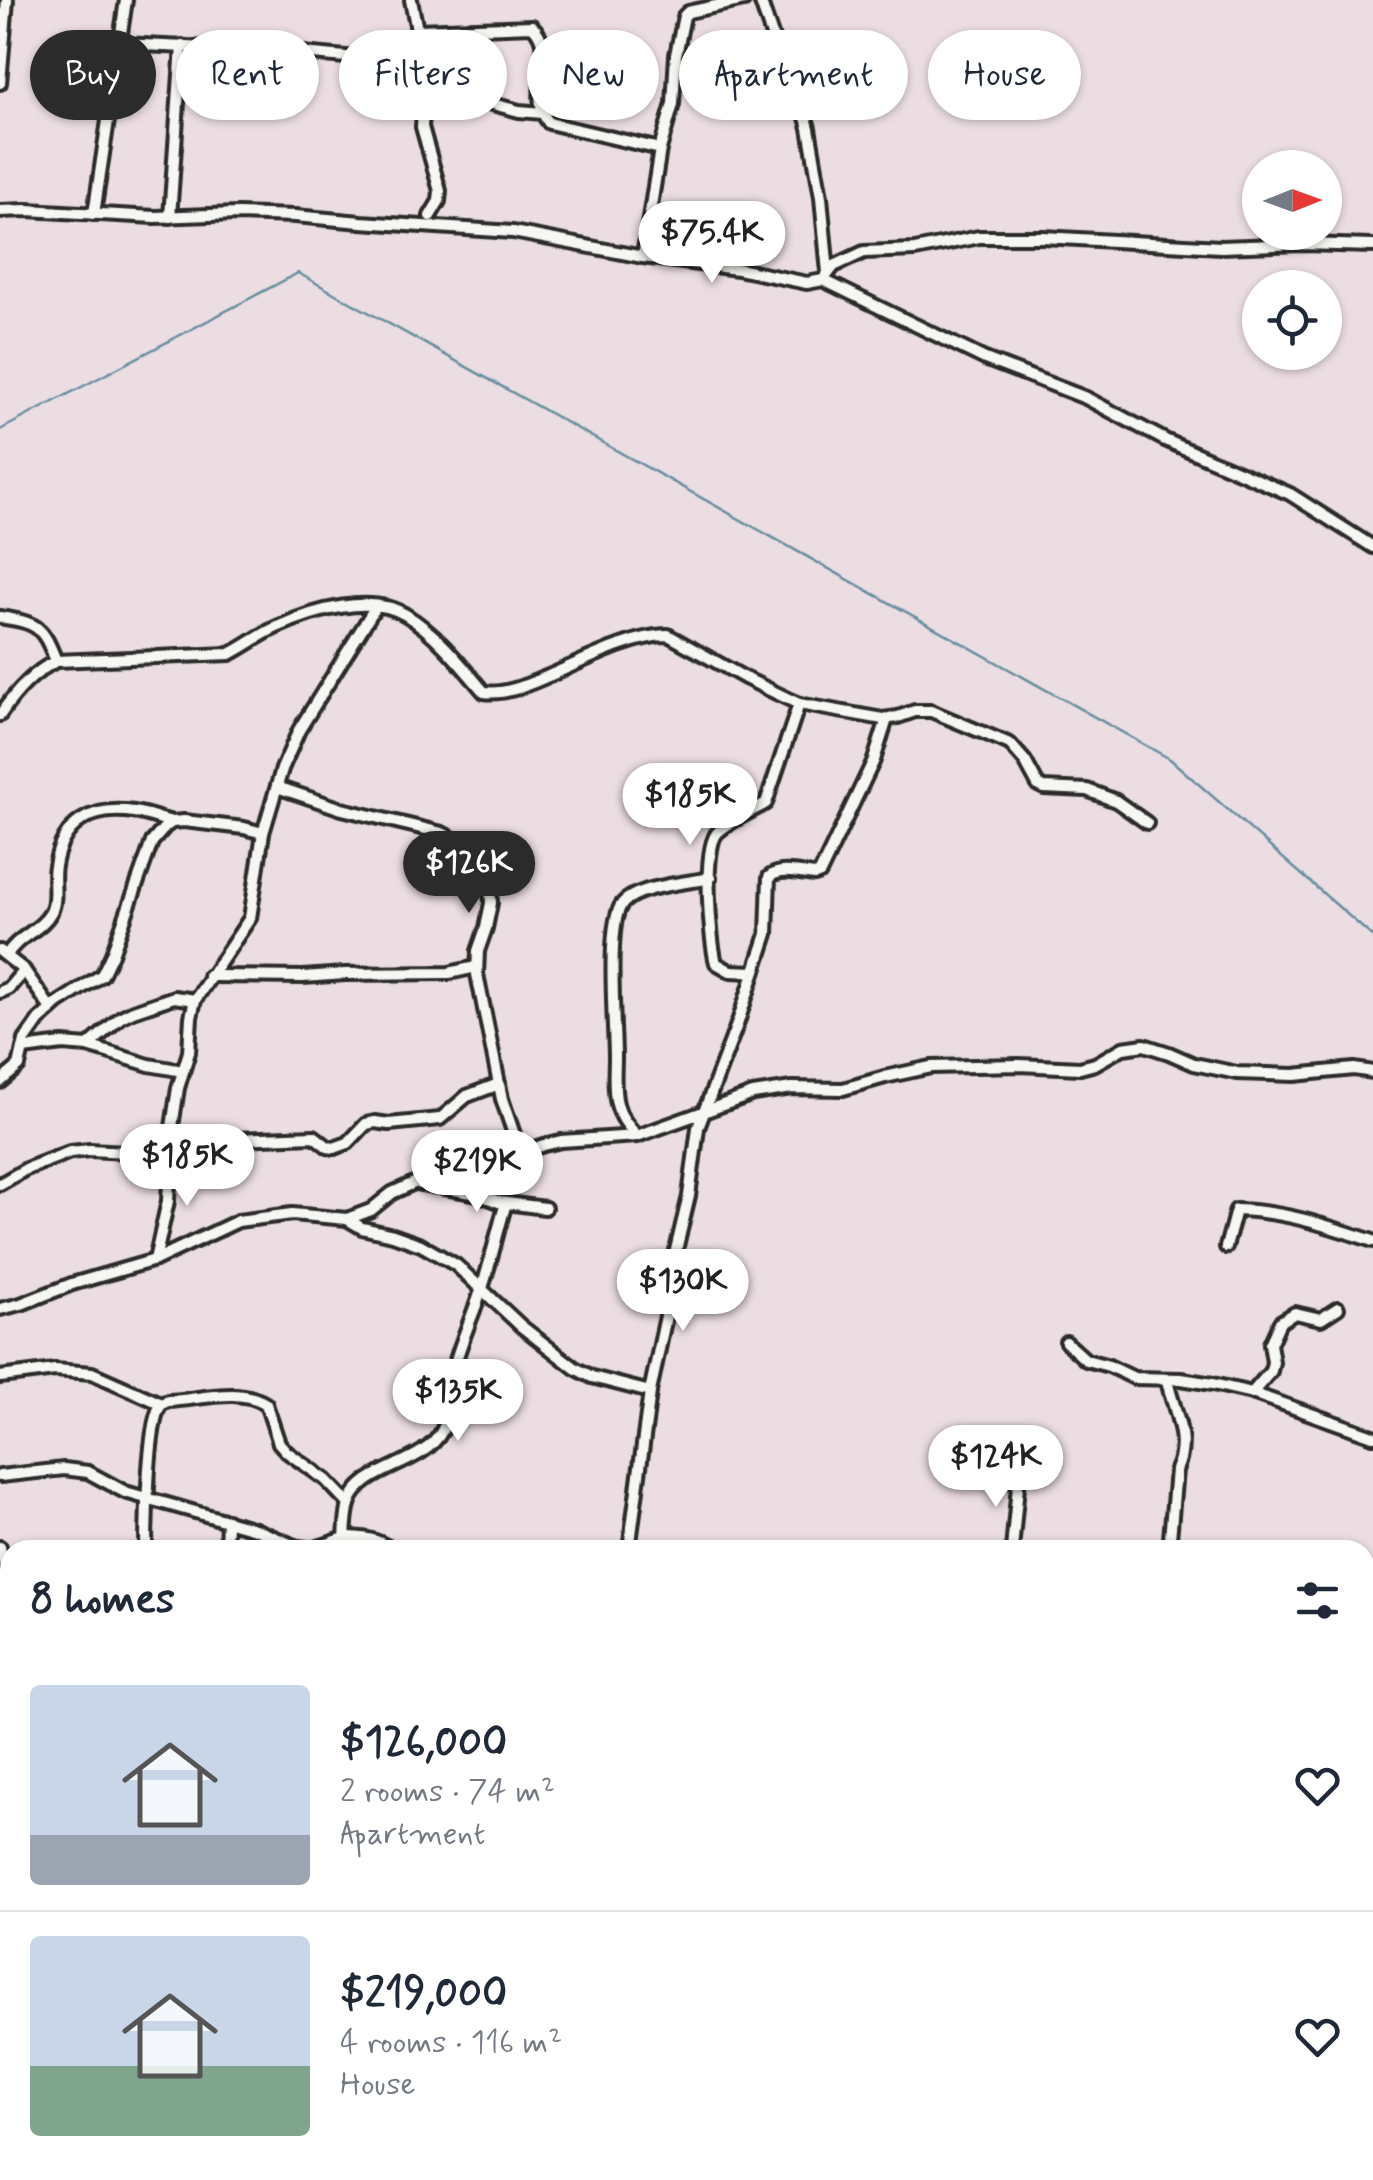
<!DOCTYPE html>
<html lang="en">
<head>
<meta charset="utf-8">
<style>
  body { margin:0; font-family:Mynerve,sans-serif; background:#f2f2f3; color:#1f2937; height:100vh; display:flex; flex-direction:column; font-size:38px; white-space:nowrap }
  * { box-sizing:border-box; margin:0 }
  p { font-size:32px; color:#747a83 }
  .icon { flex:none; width:55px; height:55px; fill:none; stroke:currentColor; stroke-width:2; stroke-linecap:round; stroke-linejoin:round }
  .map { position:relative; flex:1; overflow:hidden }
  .drawer { position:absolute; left:0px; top:1540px; width:1375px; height:640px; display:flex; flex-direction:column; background:#fff; border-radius:30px 30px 0 0; box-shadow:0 2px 8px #0004 }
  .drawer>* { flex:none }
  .banner { position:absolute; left:30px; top:30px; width:1315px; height:90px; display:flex; gap:20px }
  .needle { width:65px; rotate:89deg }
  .buttons { position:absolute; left:1242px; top:150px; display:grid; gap:20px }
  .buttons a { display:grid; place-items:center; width:100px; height:100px; border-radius:50%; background:#fff; box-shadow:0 2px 8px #0004; font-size:50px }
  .price { position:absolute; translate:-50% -85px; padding:0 22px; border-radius:35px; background:#fff; color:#222; font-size:32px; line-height:65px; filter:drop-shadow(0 2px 5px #0008) }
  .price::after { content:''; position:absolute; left:50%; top:60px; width:30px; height:22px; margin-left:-15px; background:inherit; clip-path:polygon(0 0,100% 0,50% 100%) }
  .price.selected { background:#2b2b2b; color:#fff }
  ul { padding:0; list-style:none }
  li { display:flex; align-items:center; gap:30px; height:250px; padding:0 30px }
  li+li { border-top:2px solid #e0e1e3 }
  li span { display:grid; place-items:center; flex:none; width:280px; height:200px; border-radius:10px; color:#555 }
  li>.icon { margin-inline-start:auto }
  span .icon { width:120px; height:120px; fill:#fffc; stroke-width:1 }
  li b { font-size:42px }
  h2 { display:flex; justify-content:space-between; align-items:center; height:120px; padding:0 30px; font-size:42px }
  .tag { padding:0 35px; border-radius:45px; background:#fff; box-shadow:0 2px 8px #0004; font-size:35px; line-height:90px }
  .tag.selected { background:#2b2b2b; color:#fff }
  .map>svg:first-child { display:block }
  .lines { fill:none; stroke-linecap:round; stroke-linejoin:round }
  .stream { stroke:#658e9f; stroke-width:2.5 }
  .street-casing { stroke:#2b2b2b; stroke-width:18 }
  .street { stroke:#f6f6f2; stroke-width:10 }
</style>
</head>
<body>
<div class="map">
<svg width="1373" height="2180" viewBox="0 0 1373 2180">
  <rect width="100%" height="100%" fill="#ecdde3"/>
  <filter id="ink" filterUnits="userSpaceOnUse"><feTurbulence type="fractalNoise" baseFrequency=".01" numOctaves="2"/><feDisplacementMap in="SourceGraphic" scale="20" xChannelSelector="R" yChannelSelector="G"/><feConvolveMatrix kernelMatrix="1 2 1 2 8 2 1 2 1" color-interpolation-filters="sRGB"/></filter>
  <g filter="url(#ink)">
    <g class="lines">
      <polyline class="stream" points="0,430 298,273 1170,759 1373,937"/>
      <g class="street-casing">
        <g id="street">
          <polyline points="760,0 776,47 801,100 809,128 821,197 828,273"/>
          <path d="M417,30L532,26C559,50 526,96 549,123L660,149"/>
          <polyline points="429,30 422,127 440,191 439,201 430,216"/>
          <polyline points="121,44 292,52 367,59 393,57 402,53 417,30 411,0"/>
          <polyline points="0,83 7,0"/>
          <polyline points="423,96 485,102 519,111 543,113"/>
          <polyline points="0,211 27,210 155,217 238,214 295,216 361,222 513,232 643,257 738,269 807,283 823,280 985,359 1086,398 1165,440 1290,494 1373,547"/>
          <polyline points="94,214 126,0"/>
          <polyline points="170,217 182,46"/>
          <polyline points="643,257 660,149 673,104 676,55 684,16 688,12 744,0"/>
          <polyline points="823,280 834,266 864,252 915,250 979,237 1043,237 1221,247 1303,244 1373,246"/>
          <path d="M0,617C37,623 42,625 56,661"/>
          <path d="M0,715C14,694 34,672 56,661L230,654C246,646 261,634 277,627C312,611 371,593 406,615C437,634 461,665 484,692C505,695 527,685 546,677C580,663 632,635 668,635L745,678L799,704L883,719L898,717L915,711H931L1010,744L1025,761L1038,785L1044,788L1087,790L1116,801L1147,823"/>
          <polyline points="277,787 342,809 442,833 460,842 485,875 490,889 491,903 486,928 478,951 477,974 502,1099 520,1152"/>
          <polyline points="0,951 24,970 51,1009"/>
          <path d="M7,955C17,936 41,931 51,912C58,899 52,880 55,866C62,822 92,806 134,812C147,814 160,819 172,822"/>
          <path d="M754,972L730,971L716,963C710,941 702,846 718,832C731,820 751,812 766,803L799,704"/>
          <polyline points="209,976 303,977 345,974 449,973 476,967"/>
          <polyline points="0,992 9,988 24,970"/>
          <polyline points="88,1046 121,1017 133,1011 174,997 195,1000"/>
          <polyline points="23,1049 63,1044 88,1046 149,1065 183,1071"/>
          <polyline points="0,1082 19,1066 25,1040 39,1020 58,1003 102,975 112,954 152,842 165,827 172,822 184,821 244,828 263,833"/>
          <path d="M637,1136C628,1126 620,1117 617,1104C613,1089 615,1072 615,1057C615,1028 606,923 622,904C637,886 687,883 710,878"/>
          <polyline points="0,1184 26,1169 70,1152 90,1150 162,1154 188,1147 203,1147 237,1139 314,1136 328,1147 334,1148 348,1143 366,1124 375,1122 389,1124 440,1119 467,1096 499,1084"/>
          <polyline points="420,1184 478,1194 499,1202 545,1208"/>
          <polyline points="347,1219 362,1228 393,1235 421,1245 456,1265 521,1326 575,1368 592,1377 650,1392"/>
          <path d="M1226,1247L1236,1210C1284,1211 1328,1226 1373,1241"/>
          <polyline points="155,1260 168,1201 172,1127 178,1088 189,1052 191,1017 195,1000 250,918 263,833 282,769 299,730 376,606"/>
          <polyline points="0,1309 21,1304 72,1284 155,1260 238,1221 292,1214 347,1219 371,1210 392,1193 414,1183 468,1171 544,1145 561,1141 637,1136 753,1094 792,1088 843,1089 885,1077 931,1067 1019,1065 1080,1068 1095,1064 1123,1048 1144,1045 1169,1053 1194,1064 1237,1073 1294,1075 1354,1069 1373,1072"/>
          <polyline points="1066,1342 1086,1360 1109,1366 1134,1378 1181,1379 1213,1384 1252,1393 1373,1436"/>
          <polyline points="0,1377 55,1370 92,1373 162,1404"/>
          <path d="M1167,1380C1173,1410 1191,1439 1176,1470L1169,1550"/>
          <polyline points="1252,1393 1271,1371 1273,1362 1270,1344 1280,1322 1295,1313 1321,1319 1338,1308"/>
          <polyline points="0,1476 64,1469 88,1472 125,1492 255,1529 295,1546 312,1549 345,1538"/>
          <path d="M345,1537C364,1537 377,1539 393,1550"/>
          <polyline points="0,1547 10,1587"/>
          <path d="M146,1550C146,1527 148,1419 161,1405C163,1403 166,1402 168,1401C199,1400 239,1386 266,1404L279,1443L287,1452L326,1480L349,1504"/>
          <polyline points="226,1550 227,1520"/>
          <path d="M345,1550C345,1535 345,1519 349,1504C361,1466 423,1467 442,1431C451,1415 448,1395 451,1378C458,1348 471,1320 481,1291C491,1262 497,1232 506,1203"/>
          <path d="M629,1550L650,1392L666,1316L671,1271L689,1196L698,1128L738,1022L767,934L769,877C781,867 801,874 815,875L820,873L874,760L887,719"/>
          <polyline points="1012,1550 1019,1475"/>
          <polyline points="0,1631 10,1631"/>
          <polyline points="1365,1644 1373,1644"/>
          <polyline points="1365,1843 1373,1865"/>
          <polyline points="0,1852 10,1875"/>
          <polyline points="143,2170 148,2180"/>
        </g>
      </g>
      <use href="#street" class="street"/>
    </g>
  </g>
</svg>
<div class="buttons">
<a><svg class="needle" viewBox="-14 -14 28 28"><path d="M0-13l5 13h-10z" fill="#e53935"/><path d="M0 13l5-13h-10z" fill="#747a83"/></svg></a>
<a><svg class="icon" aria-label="locate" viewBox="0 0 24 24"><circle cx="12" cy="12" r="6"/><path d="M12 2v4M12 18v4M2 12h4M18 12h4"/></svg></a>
</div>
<b class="price" style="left:712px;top:286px">$75.4K</b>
<b class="price" style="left:690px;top:848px">$185K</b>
<b class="price selected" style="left:469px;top:916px">$126K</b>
<b class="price" style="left:187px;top:1209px">$185K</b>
<b class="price" style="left:477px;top:1215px">$219K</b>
<b class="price" style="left:683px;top:1334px">$130K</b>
<b class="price" style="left:458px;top:1444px">$135K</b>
<b class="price" style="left:996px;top:1510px">$124K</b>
<div class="banner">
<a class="tag selected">Buy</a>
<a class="tag">Rent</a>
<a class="tag">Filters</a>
<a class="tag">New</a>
<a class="tag">Apartment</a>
<a class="tag">House</a>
</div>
<section class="drawer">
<h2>8 homes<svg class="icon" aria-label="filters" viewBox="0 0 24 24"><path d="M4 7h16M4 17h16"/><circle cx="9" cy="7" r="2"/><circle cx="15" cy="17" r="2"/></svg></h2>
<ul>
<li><span style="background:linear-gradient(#c9d6e8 75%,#9aa5b1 0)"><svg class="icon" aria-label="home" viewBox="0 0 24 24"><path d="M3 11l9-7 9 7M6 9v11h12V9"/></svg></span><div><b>$126,000</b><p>2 rooms · 74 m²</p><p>Apartment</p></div><svg class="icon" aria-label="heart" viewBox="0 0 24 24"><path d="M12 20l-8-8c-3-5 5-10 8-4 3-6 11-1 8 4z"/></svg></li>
<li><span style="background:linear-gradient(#c9d6e8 65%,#7fa58c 0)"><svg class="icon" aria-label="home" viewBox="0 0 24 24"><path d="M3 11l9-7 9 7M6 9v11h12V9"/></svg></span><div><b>$219,000</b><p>4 rooms · 116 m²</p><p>House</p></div><svg class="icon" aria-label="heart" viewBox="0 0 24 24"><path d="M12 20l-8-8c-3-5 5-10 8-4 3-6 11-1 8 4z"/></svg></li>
</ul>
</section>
</div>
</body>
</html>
